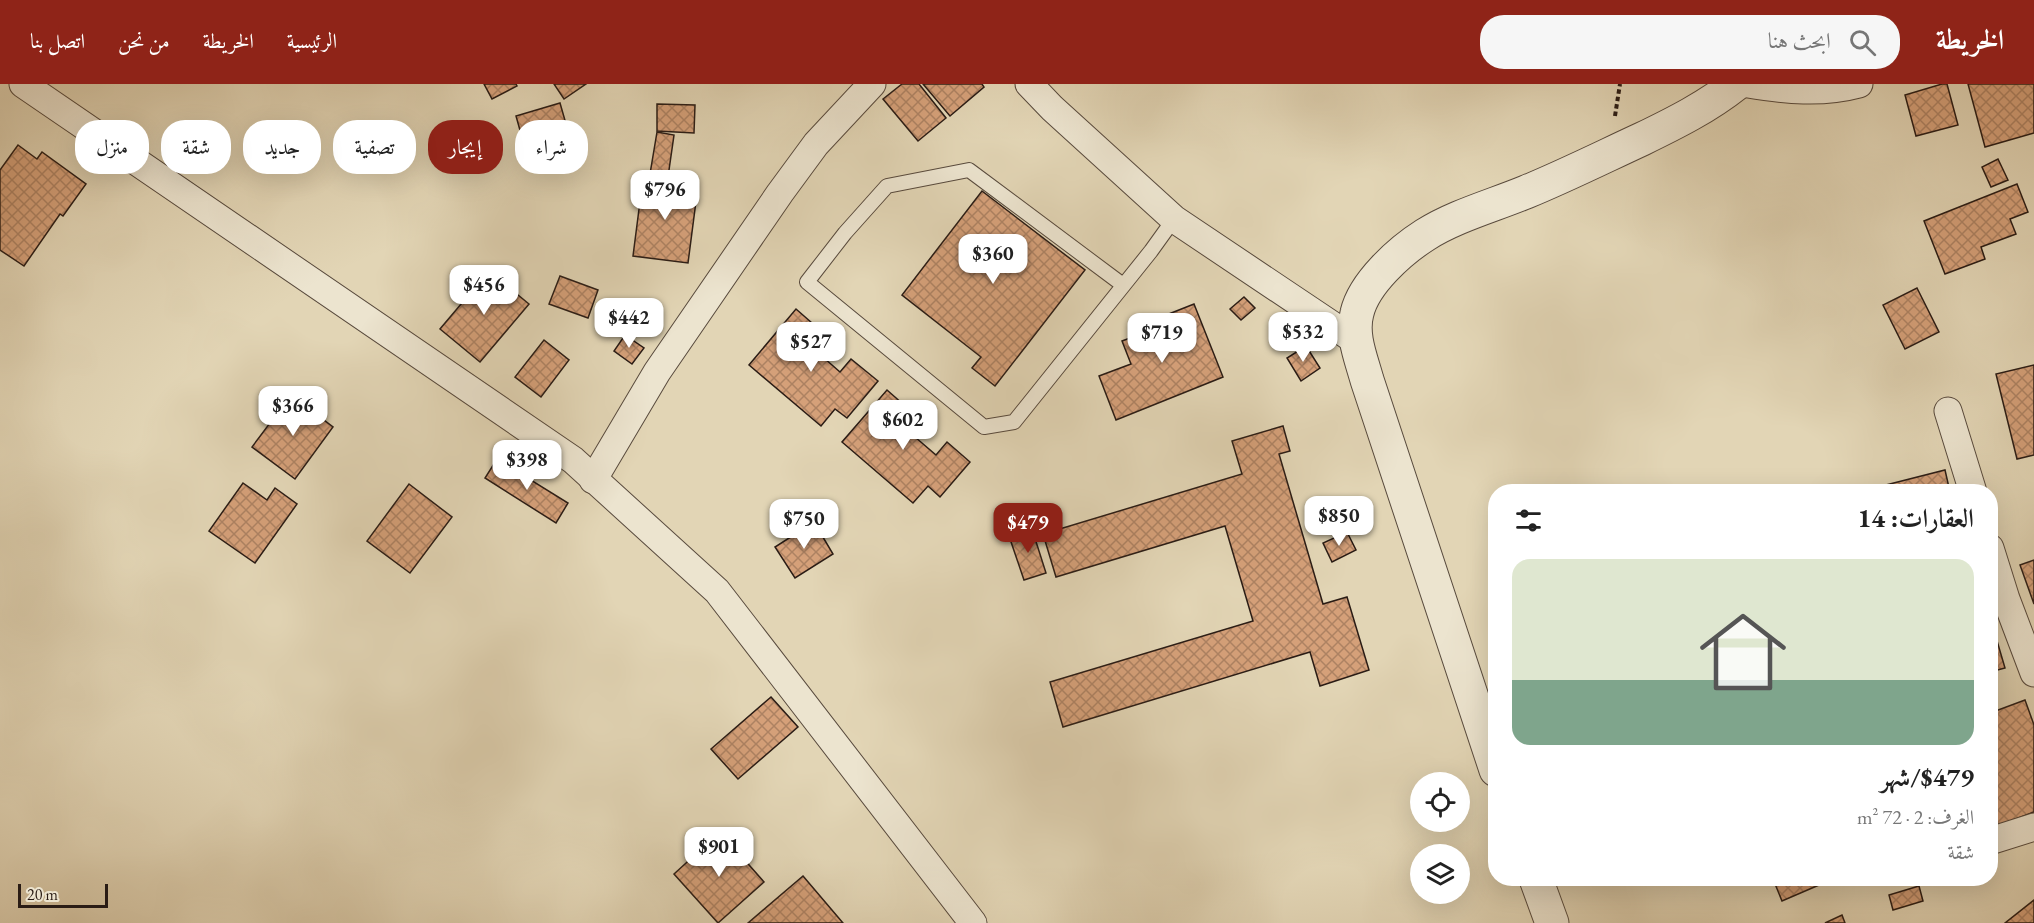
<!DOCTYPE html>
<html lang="ar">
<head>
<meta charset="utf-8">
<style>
  body { margin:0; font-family:"EB Garamond",Amiri,serif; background:#f6f6f6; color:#222; direction:rtl; height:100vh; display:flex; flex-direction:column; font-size:22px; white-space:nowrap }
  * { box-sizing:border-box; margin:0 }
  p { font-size:20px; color:#767676 }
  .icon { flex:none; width:33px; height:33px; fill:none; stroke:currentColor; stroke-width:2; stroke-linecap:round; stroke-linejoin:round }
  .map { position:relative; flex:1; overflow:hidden; direction:ltr }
  .panel { position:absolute; left:1488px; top:400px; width:510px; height:402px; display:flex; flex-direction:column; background:#fff; border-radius:24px; box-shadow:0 6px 24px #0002; direction:rtl }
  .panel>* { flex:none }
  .banner { position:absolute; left:18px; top:36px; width:570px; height:54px; direction:rtl; display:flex; gap:12px }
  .controls { position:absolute; left:1410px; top:688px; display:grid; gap:12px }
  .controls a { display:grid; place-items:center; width:60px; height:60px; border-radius:50%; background:#fff; box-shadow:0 6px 24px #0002; font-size:30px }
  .scale { position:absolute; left:18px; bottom:15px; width:90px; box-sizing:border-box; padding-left:6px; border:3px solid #2a1c15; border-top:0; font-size:16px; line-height:21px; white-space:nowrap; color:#2a1c15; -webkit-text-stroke:4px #ece4cf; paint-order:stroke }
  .price { position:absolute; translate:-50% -51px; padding:0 14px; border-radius:12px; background:#fff; color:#222; font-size:20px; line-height:39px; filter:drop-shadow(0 2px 3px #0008) }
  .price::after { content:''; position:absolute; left:50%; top:36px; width:18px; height:14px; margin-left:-9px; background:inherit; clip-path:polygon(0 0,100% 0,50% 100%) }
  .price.current { background:#8f2418; color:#fff }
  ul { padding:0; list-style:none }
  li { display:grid; align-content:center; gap:12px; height:318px; padding:0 24px }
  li+li { border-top:2px solid #e0e0e0 }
  li span { display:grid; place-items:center; height:186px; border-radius:18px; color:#555 }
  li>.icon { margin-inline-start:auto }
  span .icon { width:108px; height:108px; fill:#fffc; stroke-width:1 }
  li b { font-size:26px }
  h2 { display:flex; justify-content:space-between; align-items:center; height:72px; padding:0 24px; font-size:26px }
  .chip { padding:0 21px; border-radius:24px; background:#fff; box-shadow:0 6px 24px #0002; font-size:21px; line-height:54px }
  .chip.current { background:#8f2418; color:#fff }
  header { display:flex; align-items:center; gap:36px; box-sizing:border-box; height:84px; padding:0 30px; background:#8f2418; color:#fff }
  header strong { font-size:28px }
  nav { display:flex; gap:33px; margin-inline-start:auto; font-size:21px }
  .search { width:420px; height:54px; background:#f6f6f6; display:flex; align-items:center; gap:15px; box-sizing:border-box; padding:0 21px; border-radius:24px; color:#767676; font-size:22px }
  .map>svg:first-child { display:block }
  .building { fill:url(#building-cross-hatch); stroke:#2a1c15; stroke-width:1.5 }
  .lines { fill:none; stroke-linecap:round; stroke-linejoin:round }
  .service-casing { stroke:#584a3d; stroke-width:16 }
  .minor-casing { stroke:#584a3d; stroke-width:29 }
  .tertiary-casing { stroke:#584a3d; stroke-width:35 }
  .path { stroke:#2a1c15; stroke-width:4; stroke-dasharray:4.5 3; stroke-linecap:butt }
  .service { stroke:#ece4cf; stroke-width:14 }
  .minor { stroke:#ece4cf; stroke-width:27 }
  .tertiary { stroke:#ece4cf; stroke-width:33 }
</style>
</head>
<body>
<header>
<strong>الخريطة</strong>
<div class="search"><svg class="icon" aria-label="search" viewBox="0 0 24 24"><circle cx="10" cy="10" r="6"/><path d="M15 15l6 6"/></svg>ابحث هنا</div>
<nav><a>الرئيسية</a><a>الخريطة</a><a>من نحن</a><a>اتصل بنا</a></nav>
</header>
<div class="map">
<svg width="2034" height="839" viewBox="0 0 2034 839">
  <defs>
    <pattern id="building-cross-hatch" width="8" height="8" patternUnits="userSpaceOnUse" patternTransform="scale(1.5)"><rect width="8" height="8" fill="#d5a079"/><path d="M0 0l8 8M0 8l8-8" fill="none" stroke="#ad8262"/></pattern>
  </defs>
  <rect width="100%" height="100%" fill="#e2d5b5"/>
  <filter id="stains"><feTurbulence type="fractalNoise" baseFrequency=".00333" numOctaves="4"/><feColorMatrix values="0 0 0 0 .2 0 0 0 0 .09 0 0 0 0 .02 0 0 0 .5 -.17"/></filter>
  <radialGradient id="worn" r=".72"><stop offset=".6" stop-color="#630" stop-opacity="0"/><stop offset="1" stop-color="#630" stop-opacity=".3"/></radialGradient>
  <g class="building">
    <polygon points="484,0 516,0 517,2 492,15"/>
    <polygon points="554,0 586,0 564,15"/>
    <polygon points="902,0 919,0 946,34 918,57 883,15"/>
    <polygon points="923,0 982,0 984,3 950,32"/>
    <polygon points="1942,0 1947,0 1958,41 1916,52 1905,11"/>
    <polygon points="1968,0 2034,0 2034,49 1985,63"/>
    <polygon points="560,19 572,61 551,67 553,75 530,82 516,32"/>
    <polygon points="657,20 695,21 694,49 657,47"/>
    <polygon points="657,48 674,51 668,93 650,90"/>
    <polygon points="18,61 37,75 42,68 86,100 63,132 60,130 24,182 0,166 0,86"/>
    <polygon points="1998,75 2008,96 1991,103 1982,83"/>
    <polygon points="643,94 698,102 688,179 633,172"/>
    <polygon points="2017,100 2028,128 2010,135 2016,150 1981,163 1985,175 1945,190 1924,137"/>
    <polygon points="982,107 1085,186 995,302 972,284 981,273 902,211"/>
    <polygon points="489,187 529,220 480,278 440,245"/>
    <polygon points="560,192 598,206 588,234 549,220"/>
    <polygon points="1917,204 1939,248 1905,265 1883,221"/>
    <polygon points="1244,213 1255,224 1241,236 1230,225"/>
    <polygon points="1194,220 1223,293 1116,336 1099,292 1131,280 1122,257 1149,247 1146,239"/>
    <polygon points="796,225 820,246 808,260 840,288 851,275 878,297 847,334 835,325 821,342 749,281"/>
    <polygon points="625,251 644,264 632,280 614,267"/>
    <polygon points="544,256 569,276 541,313 515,293"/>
    <polygon points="1306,262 1320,284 1301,297 1287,274"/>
    <polygon points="2034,281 2034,371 2017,375 1996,290"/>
    <polygon points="887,306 912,328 901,341 936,371 947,358 970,378 940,413 928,402 913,419 842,358"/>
    <polygon points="291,311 333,343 295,395 252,363"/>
    <polygon points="1283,342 1290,367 1279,370 1323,520 1347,513 1369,586 1320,602 1310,568 1063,643 1050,598 1253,537 1225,442 1056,493 1043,450 1242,390 1232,357"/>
    <polygon points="497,375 568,419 556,439 485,394"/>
    <polygon points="1945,386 1950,408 1876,408 1874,404"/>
    <polygon points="243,399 267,416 275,404 297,420 255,479 209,447"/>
    <polygon points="409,400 452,433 410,489 367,457"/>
    <polygon points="814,438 833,470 795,494 775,463"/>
    <polygon points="1032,445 1046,489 1024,496 1009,452"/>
    <polygon points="1347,448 1356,466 1332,478 1323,459"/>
    <polygon points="2034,476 2034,520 2020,481"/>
    <polygon points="1990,533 2005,584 1990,588"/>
    <polygon points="771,613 798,643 738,695 711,665"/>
    <polygon points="2025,616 2034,641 2034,728 1990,745 1990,629"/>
    <polygon points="720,748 764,798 718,839 674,790"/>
    <polygon points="803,792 843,839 748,839"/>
    <polygon points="1773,795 1833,795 1782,817"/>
    <polygon points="1919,802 1923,817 1893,826 1889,811"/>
    <polygon points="2034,816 2034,839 2005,839"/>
    <polygon points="1842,831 1845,839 1825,839"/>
  </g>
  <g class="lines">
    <g class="service-casing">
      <polyline id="service" points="1123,201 969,86 887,102 845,149 807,198 984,343 1014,338 1151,167 1174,135"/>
    </g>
    <g class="minor-casing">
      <g id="minor">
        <polyline points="23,0 573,376 717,507 973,839"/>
        <polyline points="1029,0 1052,24 1174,135 1356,257"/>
        <path d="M1748,0C1785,6 1822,10 1859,0"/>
        <polyline points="1948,327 1973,408"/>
        <polyline points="593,396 657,288 780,109 816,60 872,0"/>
        <polyline points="1990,464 2006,515 2034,589"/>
        <polyline points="1990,757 2034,743"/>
      </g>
    </g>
    <g class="tertiary-casing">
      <g id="tertiary">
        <path d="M1496,686L1367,296C1361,274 1351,251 1357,229C1364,199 1400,167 1425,151C1455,132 1492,122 1526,108C1565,92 1603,73 1642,55C1675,39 1707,23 1736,0"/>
        <polyline points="1536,795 1552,839"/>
      </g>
    </g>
    <polyline class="path" points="1615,32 1620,0"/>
    <use href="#service" class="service"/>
    <use href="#minor" class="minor"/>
    <use href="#tertiary" class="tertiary"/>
  </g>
  <rect width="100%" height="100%" filter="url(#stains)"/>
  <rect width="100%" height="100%" fill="url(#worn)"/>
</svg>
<div class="controls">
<a><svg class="icon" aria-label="locate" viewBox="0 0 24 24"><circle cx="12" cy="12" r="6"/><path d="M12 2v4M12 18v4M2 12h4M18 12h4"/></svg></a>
<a><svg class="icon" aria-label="layers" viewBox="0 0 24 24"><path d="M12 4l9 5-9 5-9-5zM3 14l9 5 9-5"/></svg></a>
</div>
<div class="scale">20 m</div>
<b class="price" style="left:665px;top:137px">$796</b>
<b class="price" style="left:993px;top:201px">$360</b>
<b class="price" style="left:484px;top:232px">$456</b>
<b class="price" style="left:629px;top:265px">$442</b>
<b class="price" style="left:1303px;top:279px">$532</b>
<b class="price" style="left:1162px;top:280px">$719</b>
<b class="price" style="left:811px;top:289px">$527</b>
<b class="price" style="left:293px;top:353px">$366</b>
<b class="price" style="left:903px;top:367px">$602</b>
<b class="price" style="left:527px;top:407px">$398</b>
<b class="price" style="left:1339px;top:463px">$850</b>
<b class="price" style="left:804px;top:466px">$750</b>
<b class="price current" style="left:1028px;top:470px">$479</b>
<b class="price" style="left:719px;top:794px">$901</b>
<div class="banner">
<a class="chip">شراء</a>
<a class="chip current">إيجار</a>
<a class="chip">تصفية</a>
<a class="chip">جديد</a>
<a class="chip">شقة</a>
<a class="chip">منزل</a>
</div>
<section class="panel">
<h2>العقارات: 14<svg class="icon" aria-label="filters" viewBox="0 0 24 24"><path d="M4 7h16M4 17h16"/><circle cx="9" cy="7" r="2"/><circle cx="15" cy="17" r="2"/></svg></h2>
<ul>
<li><span style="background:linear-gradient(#dfe7d0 65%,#7fa58c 0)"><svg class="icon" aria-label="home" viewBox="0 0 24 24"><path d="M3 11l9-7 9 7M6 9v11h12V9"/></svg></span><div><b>$479/شهر</b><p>الغرف: 2 · 72 m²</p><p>شقة</p></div></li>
</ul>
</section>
</div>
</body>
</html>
